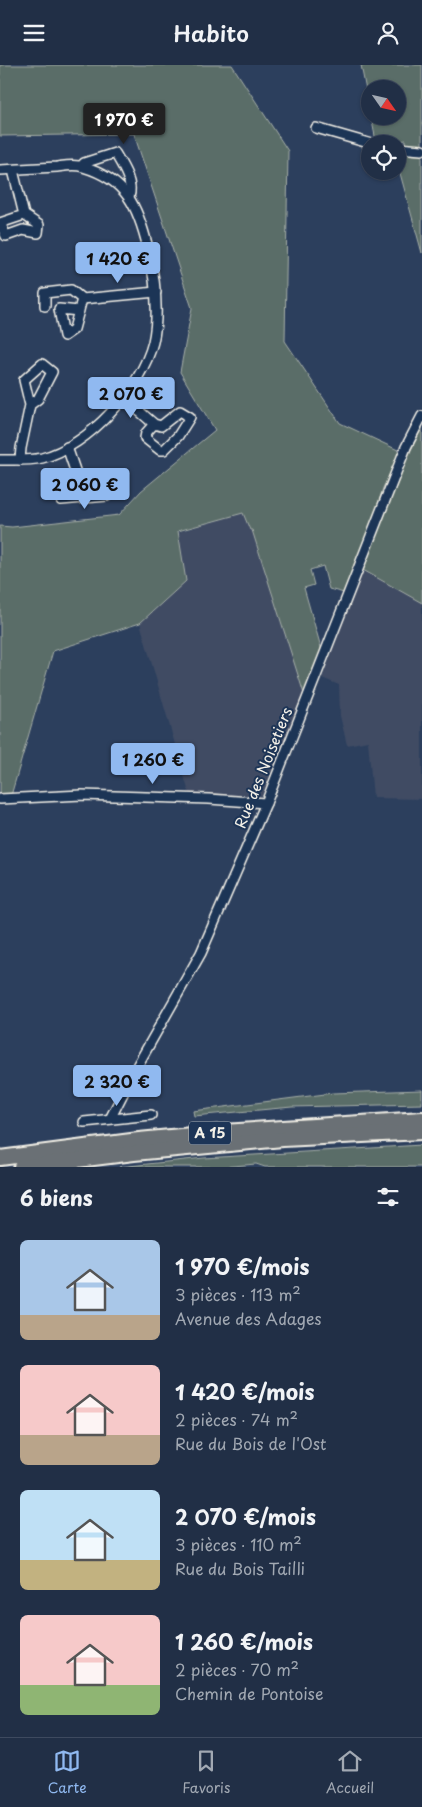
<!DOCTYPE html>
<html lang="fr">
<head>
<meta charset="utf-8">
<style>
  body { margin:0; font-family:"Playpen Sans",sans-serif; background:#2d3b51; color:#f1f3f6; height:100vh; display:flex; flex-direction:column; font-size:19px; white-space:nowrap }
  * { box-sizing:border-box; margin:0 }
  p { font-size:16px; color:#a2a9b3 }
  .icon { flex:none; width:28px; height:28px; fill:none; stroke:currentColor; stroke-width:2; stroke-linecap:round; stroke-linejoin:round }
  .map { position:relative; height:1102px; overflow:hidden }
  .panel { display:flex; flex-direction:column; background:#212f46; flex:1 }
  .panel>* { flex:none }
  .needle { width:32px; rotate:124deg }
  .controls { position:absolute; left:361px; top:15px; display:grid; gap:10px }
  .controls a { display:grid; place-items:center; width:45px; height:45px; border-radius:50%; background:#212f46; box-shadow:0 1px 4px #0004,0 0 0 1px #3e4a5f; font-size:25px }
  .price { position:absolute; translate:-50% -42px; padding:0 11px; border-radius:5px; background:#90b9f0; color:#111; font-size:16px; line-height:32px; filter:drop-shadow(0 1px 2px #0008) }
  .price::after { content:''; position:absolute; left:50%; top:30px; width:15px; height:11px; margin-left:-8px; background:inherit; clip-path:polygon(0 0,100% 0,50% 100%) }
  .price.active { background:#222; color:#fff }
  ul { padding:0; list-style:none }
  li { display:flex; align-items:center; gap:15px; height:125px; padding:0 20px }
  li span { display:grid; place-items:center; flex:none; width:140px; height:100px; border-radius:8px; color:#555 }
  li>.icon { margin-inline-start:auto }
  span .icon { width:60px; height:60px; fill:#fffc; stroke-width:1 }
  li b { font-size:21px }
  h2 { display:flex; justify-content:space-between; align-items:center; height:60px; padding:0 20px; font-size:21px }
  header { display:flex; justify-content:space-between; align-items:center; height:65px; padding:0 20px; background:#212f46; font-size:22px; font-weight:600 }
  .menu { display:flex; justify-content:space-around; align-items:center; height:70px; border-top:1px solid #3e4a5f; background:#212f46; font-size:14px; color:#a2a9b3 }
  .menu a { display:grid; justify-items:center; gap:2px }
  .menu .active { color:#90b9f0 }
  .map>svg:first-child { display:block }
  .built { fill:#3f4b64 }
  .green { fill:#5a6d68; stroke:#a7afa8 }
  .lines { fill:none; stroke-linecap:round; stroke-linejoin:round }
  .minor-casing { stroke:#f4f1e8; stroke-width:12 }
  .highway-casing { stroke:#f4f1e8; stroke-width:18 }
  .minor { stroke:#1d3557; stroke-width:9 }
  .highway { stroke:#6a7074; stroke-width:14 }
  .labels { text-anchor:middle; stroke-width:4; stroke-linejoin:round; paint-order:stroke }
  .shield { fill:#1d3557; stroke:#b4b9bc; stroke-width:1 }
  .shield-label { font-size:14px; font-weight:bold; fill:#f4f1e8 }
  .street-label { font-size:15px; fill:#f4f1e8; stroke:#1d3557 }
</style>
</head>
<body>
<header><svg class="icon" aria-label="menu" viewBox="0 0 24 24"><path d="M4 6h16M4 12h16M4 18h16"/></svg>Habito<svg class="icon" aria-label="person" viewBox="0 0 24 24"><circle cx="12" cy="8" r="4"/><path d="M4 21q1-7 8-7t8 7"/></svg></header>
<div class="map">
<svg width="422" height="1102" viewBox="0 0 422 1102">
  <rect width="100%" height="100%" fill="#2c3f5d"/>
  <filter id="ink" filterUnits="userSpaceOnUse"><feTurbulence type="fractalNoise" baseFrequency=".02" numOctaves="2"/><feDisplacementMap in="SourceGraphic" scale="10" xChannelSelector="R" yChannelSelector="G"/><feConvolveMatrix kernelMatrix="1 2 1 2 8 2 1 2 1" color-interpolation-filters="sRGB"/></filter>
  <g filter="url(#ink)">
    <g class="built">
      <polygon points="243,448 250,465 252,465 305,632 264,731 189,728 140,558 186,516 178,467"/>
      <polygon points="363,505 422,538 422,734 373,733 368,676 347,680 340,651 339,620 322,613"/>
    </g>
    <g class="green">
      <polygon points="0,0 232,0 288,86 285,276 340,358 400,386 383,423 357,507 344,528 329,524 323,501 310,505 314,520 304,523 322,586 305,632 252,465 250,465 243,448 178,466 186,516 140,558 53,586 10,734 0,734 0,461 12,462 119,450 141,426 215,365 180,307 192,243 134,69 0,71"/>
      <polygon points="361,0 422,0 422,83 407,82 406,75 383,79 376,76 371,51 398,51 398,24 370,24 370,46"/>
      <polygon points="398,89 422,90 422,188 398,101"/>
      <polygon points="422,363 422,538 363,505 407,393"/>
      <polygon points="422,1025 422,1039 292,1042 194,1051 193,1046 333,1028"/>
      <polygon points="422,1080 422,1102 265,1102 256,1099 222,1102 119,1102 204,1093"/>
    </g>
    <g class="lines">
      <g class="minor-casing">
        <g id="minor">
          <polyline points="316,63 372,79"/>
          <polyline points="398,83 422,85"/>
          <path d="M82,101L84,98L115,88C122,100 134,118 129,132"/>
          <path d="M0,105C19,104 38,103 57,102C65,101 75,99 83,102C127,115 138,142 148,183C155,213 160,246 153,277C142,322 88,382 42,393C28,396 14,395 0,395"/>
          <polyline points="13,105 24,150 39,160 38,168 23,165 6,171 0,158 24,150"/>
          <polyline points="82,234 156,227"/>
          <polyline points="45,241 45,228 71,225 82,234"/>
          <polyline points="79,246 59,244 64,271 74,264 82,234"/>
          <polyline points="123,332 154,359 161,361 180,346 190,352 178,371 164,385 160,385 145,373 146,368 154,359"/>
          <polyline points="67,382 79,417"/>
          <polyline points="20,395 21,383 30,340 24,315 42,299 52,307 38,334 30,340"/>
          <polygon points="79,417 84,422 104,420 107,431 61,435 59,427"/>
          <polyline points="0,734 82,730 209,734 266,738"/>
          <polyline points="110,1054 136,1003 201,888 266,738 406,382 422,351"/>
          <polyline points="84,1057 151,1050"/>
        </g>
      </g>
      <g class="highway-casing">
        <g id="highway">
          <polyline points="0,1093 139,1075 223,1067 422,1054"/>
          <polyline points="21,1102 134,1088 283,1074 422,1067"/>
        </g>
      </g>
      <use href="#minor" class="minor"/>
      <use href="#highway" class="highway"/>
    </g>
  </g>
  <g class="labels">
    <rect class="shield" x="189" y="1056.5" width="42" height="23" rx="4"/>
    <g class="shield-label">
      <text x="210" y="1073">A 15</text>
    </g>
    <g class="street-label">
      <text transform="translate(264 703) rotate(-68)" y="5">Rue des Noisetiers</text>
    </g>
  </g>
</svg>
<div class="controls">
<a><svg class="needle" viewBox="-14 -14 28 28"><path d="M0-13l5 13h-10z" fill="#e53935"/><path d="M0 13l5-13h-10z" fill="#a2a9b3"/></svg></a>
<a><svg class="icon" aria-label="locate" viewBox="0 0 24 24"><circle cx="12" cy="12" r="6"/><path d="M12 2v4M12 18v4M2 12h4M18 12h4"/></svg></a>
</div>
<b class="price active" style="left:124px;top:80px">1 970 €</b>
<b class="price" style="left:118px;top:219px">1 420 €</b>
<b class="price" style="left:131px;top:354px">2 070 €</b>
<b class="price" style="left:85px;top:445px">2 060 €</b>
<b class="price" style="left:153px;top:720px">1 260 €</b>
<b class="price" style="left:117px;top:1042px">2 320 €</b>
</div>
<section class="panel">
<h2>6 biens<svg class="icon" aria-label="filters" viewBox="0 0 24 24"><path d="M4 7h16M4 17h16"/><circle cx="9" cy="7" r="2"/><circle cx="15" cy="17" r="2"/></svg></h2>
<ul>
<li><span style="background:linear-gradient(#a9c7e8 75%,#b9a48a 0)"><svg class="icon" aria-label="home" viewBox="0 0 24 24"><path d="M3 11l9-7 9 7M6 9v11h12V9"/></svg></span><div><b>1 970 €/mois</b><p>3 pièces · 113 m²</p><p>Avenue des Adages</p></div></li>
<li><span style="background:linear-gradient(#f6c9c9 70%,#b9a48a 0)"><svg class="icon" aria-label="home" viewBox="0 0 24 24"><path d="M3 11l9-7 9 7M6 9v11h12V9"/></svg></span><div><b>1 420 €/mois</b><p>2 pièces · 74 m²</p><p>Rue du Bois de l'Ost</p></div></li>
<li><span style="background:linear-gradient(#bfe0f5 70%,#c2b280 0)"><svg class="icon" aria-label="home" viewBox="0 0 24 24"><path d="M3 11l9-7 9 7M6 9v11h12V9"/></svg></span><div><b>2 070 €/mois</b><p>3 pièces · 110 m²</p><p>Rue du Bois Tailli</p></div></li>
<li><span style="background:linear-gradient(#f6c9c9 70%,#8fb573 0)"><svg class="icon" aria-label="home" viewBox="0 0 24 24"><path d="M3 11l9-7 9 7M6 9v11h12V9"/></svg></span><div><b>1 260 €/mois</b><p>2 pièces · 70 m²</p><p>Chemin de Pontoise</p></div></li>
</ul>
</section>
<nav class="menu">
<a class="active"><svg class="icon" aria-label="map" viewBox="0 0 24 24"><path d="M3 6l6-2 6 2 6-2v14l-6 2-6-2-6 2zM9 4v14M15 6v14"/></svg>Carte</a>
<a><svg class="icon" aria-label="saved" viewBox="0 0 24 24"><path d="M7 4h10v16l-5-4-5 4z"/></svg>Favoris</a>
<a><svg class="icon" aria-label="home" viewBox="0 0 24 24"><path d="M3 11l9-7 9 7M6 9v11h12V9"/></svg>Accueil</a>
</nav>
</body>
</html>
